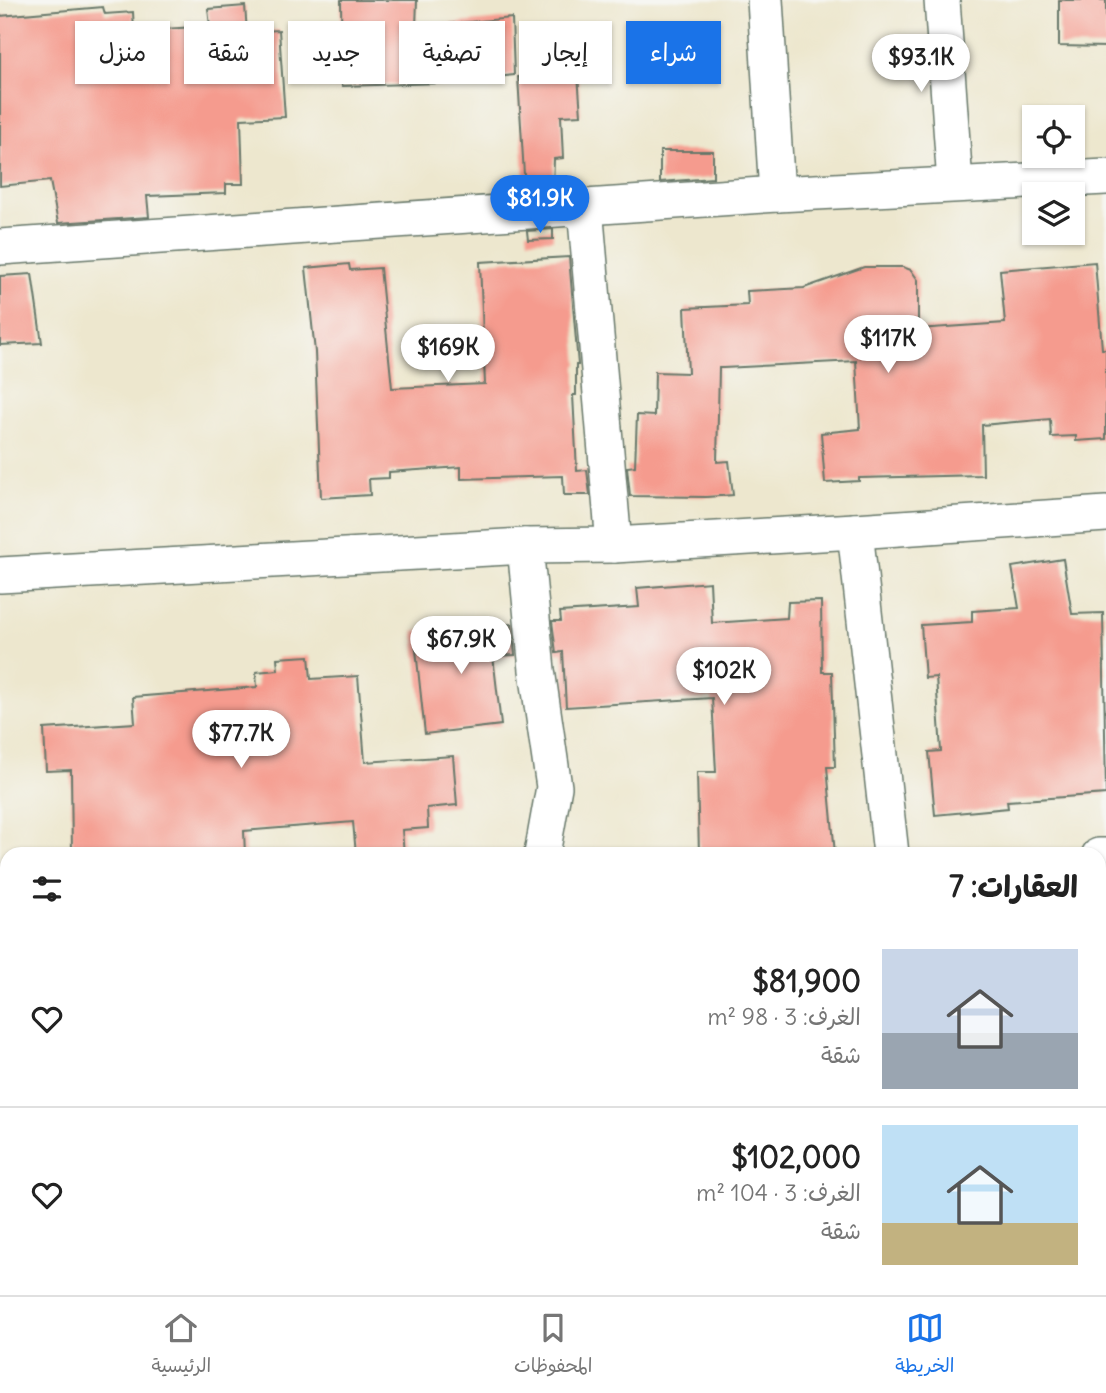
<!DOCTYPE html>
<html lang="ar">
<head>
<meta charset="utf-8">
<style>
  body { margin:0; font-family:Delius,"Playpen Sans Arabic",sans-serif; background:#f6f6f6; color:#222; direction:rtl; height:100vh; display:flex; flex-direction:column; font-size:26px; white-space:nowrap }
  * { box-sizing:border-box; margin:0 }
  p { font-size:23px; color:#767676 }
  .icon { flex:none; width:38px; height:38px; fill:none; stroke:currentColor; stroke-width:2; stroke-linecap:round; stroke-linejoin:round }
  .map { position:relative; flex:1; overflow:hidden; direction:ltr }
  .drawer { position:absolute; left:0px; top:847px; width:1106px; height:448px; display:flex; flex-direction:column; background:#fff; border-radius:21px 21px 0 0; box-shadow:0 2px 5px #0004; direction:rtl }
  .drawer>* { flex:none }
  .hud { position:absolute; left:21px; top:21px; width:700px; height:63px; direction:rtl; display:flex; gap:14px }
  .buttons { position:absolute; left:1022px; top:105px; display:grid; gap:14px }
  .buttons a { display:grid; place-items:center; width:63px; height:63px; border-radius:0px; background:#fff; box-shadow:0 2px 5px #0004; font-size:35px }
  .price { position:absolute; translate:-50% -60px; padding:0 16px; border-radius:24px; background:#fff; color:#222; font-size:23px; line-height:46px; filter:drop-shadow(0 2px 4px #0008) }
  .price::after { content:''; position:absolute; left:50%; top:42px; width:21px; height:16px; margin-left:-10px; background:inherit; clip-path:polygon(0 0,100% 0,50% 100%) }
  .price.on { background:#1a73e8; color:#fff }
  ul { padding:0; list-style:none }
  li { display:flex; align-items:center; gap:21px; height:175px; padding:0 28px }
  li+li { border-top:2px solid #e0e0e0 }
  li span { display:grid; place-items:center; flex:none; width:196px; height:140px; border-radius:0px; color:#555 }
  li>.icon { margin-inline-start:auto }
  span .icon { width:84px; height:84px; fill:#fffc; stroke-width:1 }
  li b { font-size:30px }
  h2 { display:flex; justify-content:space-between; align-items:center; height:84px; padding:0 28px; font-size:30px }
  .pill { padding:0 24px; border-radius:0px; background:#fff; box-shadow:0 2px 5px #0004; font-size:24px; line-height:63px }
  .pill.on { background:#1a73e8; color:#fff }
  .menu { display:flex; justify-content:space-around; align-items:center; height:98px; border-top:2px solid #e0e0e0; background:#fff; font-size:19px; color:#767676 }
  .menu a { display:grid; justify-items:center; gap:4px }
  .menu .on { color:#1a73e8 }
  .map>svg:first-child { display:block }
  .building { fill:#f59b8e }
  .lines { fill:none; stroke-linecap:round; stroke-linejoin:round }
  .street-casing { stroke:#67786a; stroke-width:38 }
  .street { stroke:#fff; stroke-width:35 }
</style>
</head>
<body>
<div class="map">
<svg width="1106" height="1295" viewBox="0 0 1106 1295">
  <rect width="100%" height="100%" fill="#f6f6f2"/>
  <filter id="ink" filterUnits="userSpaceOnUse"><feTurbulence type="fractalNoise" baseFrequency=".0143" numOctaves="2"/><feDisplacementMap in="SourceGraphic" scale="14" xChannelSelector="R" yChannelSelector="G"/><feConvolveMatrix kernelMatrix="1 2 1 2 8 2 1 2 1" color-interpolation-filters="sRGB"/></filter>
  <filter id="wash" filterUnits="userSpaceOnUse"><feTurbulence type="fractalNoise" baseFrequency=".00686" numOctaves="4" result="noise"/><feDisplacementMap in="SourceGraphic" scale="28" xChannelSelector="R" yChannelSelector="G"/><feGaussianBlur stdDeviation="1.57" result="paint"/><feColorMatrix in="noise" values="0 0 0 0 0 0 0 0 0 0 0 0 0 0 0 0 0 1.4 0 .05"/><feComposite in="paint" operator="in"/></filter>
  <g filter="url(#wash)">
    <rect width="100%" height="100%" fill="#ede7ce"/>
    <g id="blocks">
      <g class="building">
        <polygon points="341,0 417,0 416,27 512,18 514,75 444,83 342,86"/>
        <polygon points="1059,0 1106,0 1106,47 1059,46"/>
        <polygon points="245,6 247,32 279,30 285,117 241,119 243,184 226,184 226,193 147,196 149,217 58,223 50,181 0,186 0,16 103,7 105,14 133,12 134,31 210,26 208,9"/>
        <polygon points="578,75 581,115 561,116 563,158 554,159 553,189 525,191 518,77"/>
        <polygon points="660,151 713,151 713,178 660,182"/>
        <polygon points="553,229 553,239 528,240 527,231"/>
        <polygon points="569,257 578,365 576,365 576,395 573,395 577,471 587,470 590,495 564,495 563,476 461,479 461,467 389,472 389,478 369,479 370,495 321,498 315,352 306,268 349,264 350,270 380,268 392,388 485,384 480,262"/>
        <polygon points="1095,262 1102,349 1106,349 1106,439 1076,441 1076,436 1051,437 1050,419 982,425 983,475 859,478 859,481 825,483 821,433 860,429 856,361 723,368 719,368 717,462 729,461 733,495 706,497 630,496 627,467 635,466 637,415 654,416 655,372 688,373 685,308 748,305 747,291 804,288 864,267 903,267 911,270 918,280 918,329 1005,323 1000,270"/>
        <polygon points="32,274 42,343 0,345 0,276"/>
        <polygon points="1063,559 1072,614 1103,613 1106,794 1007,801 1008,808 935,815 929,752 941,751 936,677 925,678 921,625 972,622 972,611 1019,608 1012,567"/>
        <polygon points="710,582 712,623 787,618 788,602 821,601 822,672 832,672 835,767 827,767 835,854 699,854 697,772 716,772 712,698 566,707 563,652 556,653 552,621 561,621 560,612 639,607 637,588"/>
        <polygon points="512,624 515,655 493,656 501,725 425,734 414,631"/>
        <polygon points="309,656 311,679 358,676 365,762 453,756 457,805 427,808 428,828 402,830 404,854 356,854 353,822 244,831 245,854 72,854 71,770 46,771 44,729 135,723 133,697 257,687 256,672 278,670 277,658"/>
      </g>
    </g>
  </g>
  <g filter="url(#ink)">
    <use href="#blocks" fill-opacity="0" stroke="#67786a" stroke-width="2"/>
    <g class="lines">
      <g class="street-casing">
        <g id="street">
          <polyline points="765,0 777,194"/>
          <polyline points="942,0 955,184"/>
          <polyline points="585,207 614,545"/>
          <polyline points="0,247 777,194 1106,177"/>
          <polyline points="855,531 891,854"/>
          <polyline points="525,546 537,670 554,787 542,854"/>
          <polyline points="0,575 525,546 614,545 855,531 1106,514"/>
          <polyline points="1099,856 1106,856"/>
          <polyline points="0,919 7,919"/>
          <polyline points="1099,1160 1106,1159"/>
          <polyline points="0,1215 7,1215"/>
          <polyline points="326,1288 326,1295"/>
          <polyline points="923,1288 923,1295"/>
        </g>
      </g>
      <use href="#street" class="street"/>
    </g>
  </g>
</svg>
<div class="buttons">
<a><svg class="icon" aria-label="locate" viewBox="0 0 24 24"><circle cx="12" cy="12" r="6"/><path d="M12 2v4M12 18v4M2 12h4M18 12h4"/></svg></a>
<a><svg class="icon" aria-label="layers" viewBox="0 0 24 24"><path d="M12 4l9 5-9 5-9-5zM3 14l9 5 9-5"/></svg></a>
</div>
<b class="price" style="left:921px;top:94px">$93.1K</b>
<b class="price on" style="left:540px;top:235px">$81.9K</b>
<b class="price" style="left:888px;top:375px">$117K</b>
<b class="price" style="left:448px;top:384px">$169K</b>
<b class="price" style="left:461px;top:676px">$67.9K</b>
<b class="price" style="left:724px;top:707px">$102K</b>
<b class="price" style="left:241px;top:770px">$77.7K</b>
<div class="hud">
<a class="pill on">شراء</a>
<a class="pill">إيجار</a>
<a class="pill">تصفية</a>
<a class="pill">جديد</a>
<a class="pill">شقة</a>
<a class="pill">منزل</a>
</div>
<section class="drawer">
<h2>العقارات: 7<svg class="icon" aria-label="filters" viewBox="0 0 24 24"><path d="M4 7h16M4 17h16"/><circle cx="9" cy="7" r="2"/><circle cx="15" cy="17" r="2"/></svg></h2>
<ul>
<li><span style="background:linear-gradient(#c9d6e8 60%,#9aa5b1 0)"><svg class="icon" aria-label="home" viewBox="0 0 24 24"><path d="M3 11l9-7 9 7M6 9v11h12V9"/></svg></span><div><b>$81,900</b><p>الغرف: 3 · 98 m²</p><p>شقة</p></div><svg class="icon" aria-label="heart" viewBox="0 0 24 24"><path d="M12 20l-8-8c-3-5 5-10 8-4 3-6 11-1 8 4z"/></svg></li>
<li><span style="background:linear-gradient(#bfe0f5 70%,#c2b280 0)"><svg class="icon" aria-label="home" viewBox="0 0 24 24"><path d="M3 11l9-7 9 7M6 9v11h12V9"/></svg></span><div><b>$102,000</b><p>الغرف: 3 · 104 m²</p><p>شقة</p></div><svg class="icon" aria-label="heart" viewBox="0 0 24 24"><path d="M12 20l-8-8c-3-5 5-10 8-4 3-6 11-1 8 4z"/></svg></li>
</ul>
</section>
</div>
<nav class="menu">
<a class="on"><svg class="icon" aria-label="map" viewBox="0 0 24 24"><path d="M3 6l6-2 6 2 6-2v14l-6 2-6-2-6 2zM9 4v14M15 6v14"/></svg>الخريطة</a>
<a><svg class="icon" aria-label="saved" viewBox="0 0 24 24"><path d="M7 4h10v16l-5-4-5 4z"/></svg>المحفوظات</a>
<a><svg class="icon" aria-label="home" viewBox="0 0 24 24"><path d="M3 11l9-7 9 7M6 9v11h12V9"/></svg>الرئيسية</a>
</nav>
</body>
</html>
